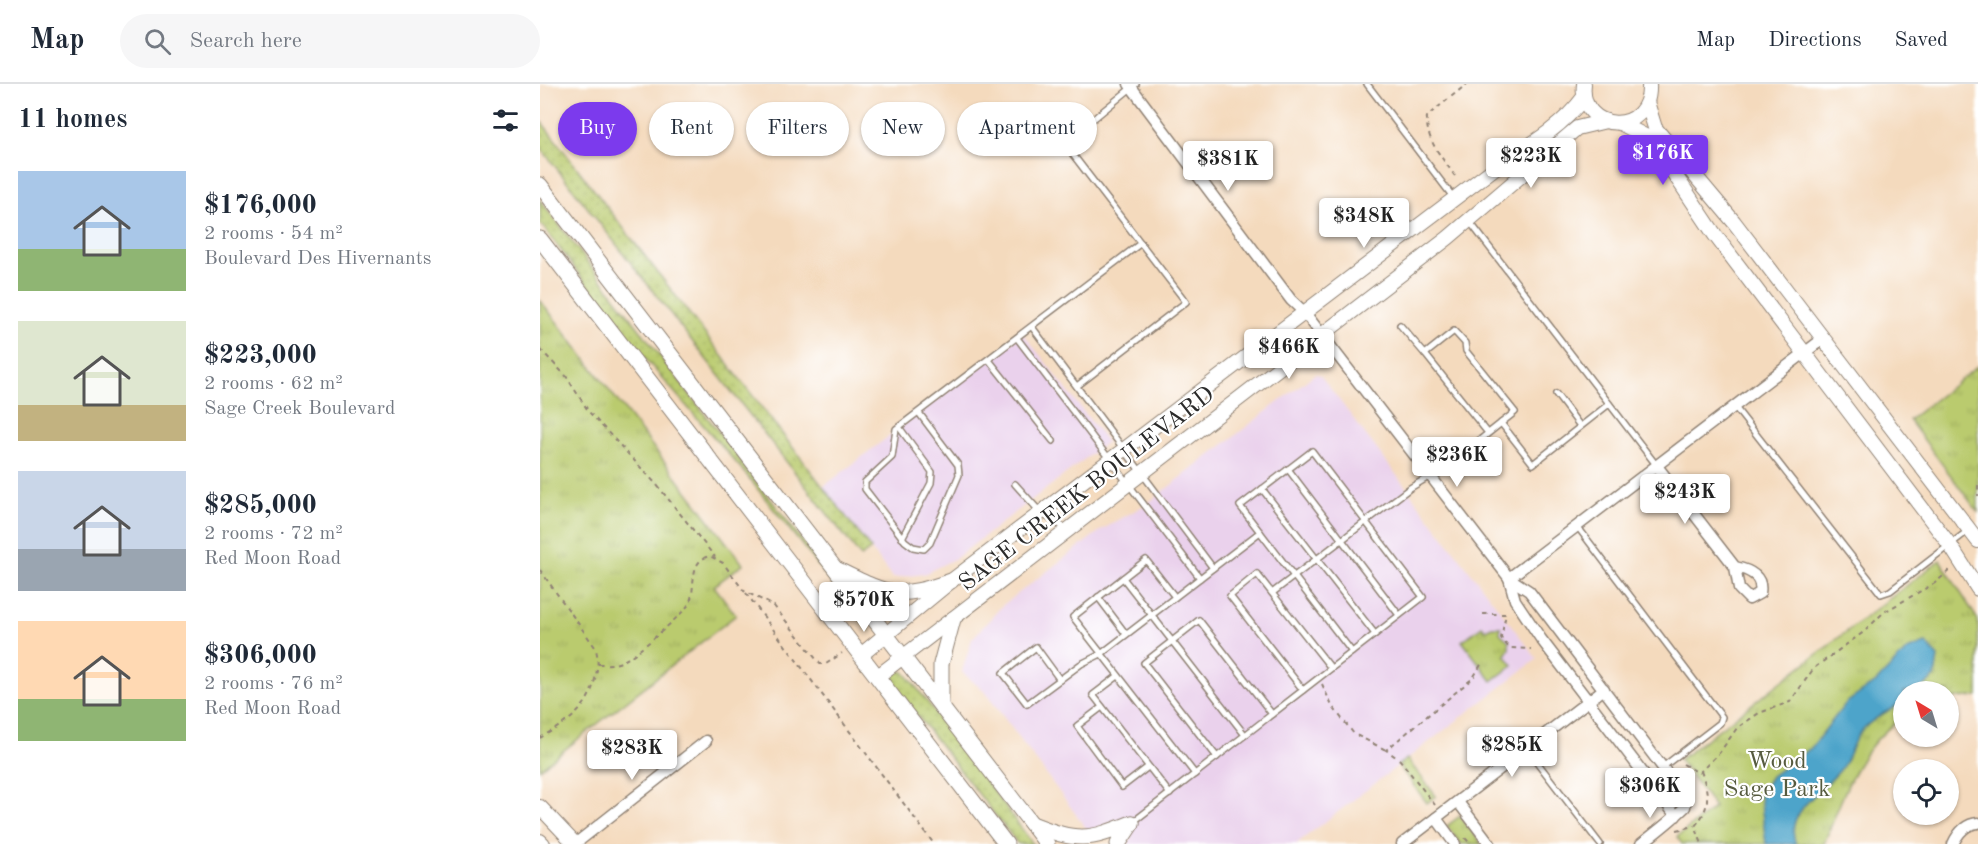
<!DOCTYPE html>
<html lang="en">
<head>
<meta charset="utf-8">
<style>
  body { margin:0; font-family:"Old Standard TT",serif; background:#f6f6f7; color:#1f2937; height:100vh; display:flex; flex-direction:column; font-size:22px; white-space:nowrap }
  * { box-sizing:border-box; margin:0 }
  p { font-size:20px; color:#747a83 }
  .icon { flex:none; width:33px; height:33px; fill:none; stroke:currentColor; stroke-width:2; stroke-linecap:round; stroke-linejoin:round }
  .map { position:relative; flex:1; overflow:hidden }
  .side { display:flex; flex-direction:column; background:#fff; width:540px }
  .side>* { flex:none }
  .banner { position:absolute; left:18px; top:18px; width:570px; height:54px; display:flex; gap:12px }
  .needle { width:39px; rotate:322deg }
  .tools { position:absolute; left:1353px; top:597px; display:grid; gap:12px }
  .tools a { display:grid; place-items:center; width:66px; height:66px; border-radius:50%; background:#fff; box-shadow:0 2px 4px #0004; font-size:30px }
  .price { position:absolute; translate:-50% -51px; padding:0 14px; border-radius:6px; background:#fff; color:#222; font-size:20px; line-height:39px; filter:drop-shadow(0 2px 3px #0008) }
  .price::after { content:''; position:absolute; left:50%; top:36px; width:18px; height:14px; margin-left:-9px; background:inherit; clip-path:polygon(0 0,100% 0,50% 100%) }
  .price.active { background:#7c3aed; color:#fff }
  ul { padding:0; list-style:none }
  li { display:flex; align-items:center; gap:18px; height:150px; padding:0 18px }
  li span { display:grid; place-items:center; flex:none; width:168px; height:120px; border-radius:0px; color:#555 }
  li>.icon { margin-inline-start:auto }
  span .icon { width:72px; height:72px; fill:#fffc; stroke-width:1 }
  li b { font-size:26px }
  h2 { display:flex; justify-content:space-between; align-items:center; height:72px; padding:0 18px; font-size:26px }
  .pill { padding:0 21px; border-radius:27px; background:#fff; box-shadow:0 2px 4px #0004; font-size:21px; line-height:54px }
  .pill.active { background:#7c3aed; color:#fff }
  header { display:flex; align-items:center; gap:36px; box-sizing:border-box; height:84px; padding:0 30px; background:#fff; border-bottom:2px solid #e0e1e3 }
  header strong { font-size:28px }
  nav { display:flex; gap:33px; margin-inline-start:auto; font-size:21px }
  .search { width:420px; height:54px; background:#f6f6f7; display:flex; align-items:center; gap:15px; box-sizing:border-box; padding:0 21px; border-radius:33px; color:#747a83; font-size:22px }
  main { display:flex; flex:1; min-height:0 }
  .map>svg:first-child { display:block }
  .built { fill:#ead1ec }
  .grass { fill:url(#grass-dots); stroke:#727b4c; stroke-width:1.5 }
  .park { fill:url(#park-tufts); stroke:#727b4c; stroke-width:1.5 }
  .water { fill:#4ea4ca; stroke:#3c687a; stroke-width:1.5 }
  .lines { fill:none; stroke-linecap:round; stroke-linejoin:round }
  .lane-casing { stroke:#908274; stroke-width:8 }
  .street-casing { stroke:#908274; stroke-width:13 }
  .secondary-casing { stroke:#908274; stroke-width:16 }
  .primary-casing { stroke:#908274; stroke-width:17 }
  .path { stroke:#908274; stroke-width:2; stroke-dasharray:4.5 4.5; stroke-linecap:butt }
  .lane { stroke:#fff; stroke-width:5 }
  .street { stroke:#fff; stroke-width:10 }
  .secondary { stroke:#fff; stroke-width:14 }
  .primary { stroke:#fff; stroke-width:15 }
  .labels { text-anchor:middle; stroke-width:4.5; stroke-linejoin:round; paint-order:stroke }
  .street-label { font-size:24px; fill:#2b2b2b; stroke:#fff }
  .park-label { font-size:24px; fill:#565b3f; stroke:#fff }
</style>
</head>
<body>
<header>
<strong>Map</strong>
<div class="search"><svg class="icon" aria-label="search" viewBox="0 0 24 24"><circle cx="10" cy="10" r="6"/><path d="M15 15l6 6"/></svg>Search here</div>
<nav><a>Map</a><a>Directions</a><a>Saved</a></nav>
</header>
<main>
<section class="side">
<h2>11 homes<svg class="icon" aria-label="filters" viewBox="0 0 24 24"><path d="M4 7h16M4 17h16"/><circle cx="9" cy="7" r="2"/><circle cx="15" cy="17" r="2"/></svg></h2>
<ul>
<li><span style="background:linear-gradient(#a9c7e8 65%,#8fb573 0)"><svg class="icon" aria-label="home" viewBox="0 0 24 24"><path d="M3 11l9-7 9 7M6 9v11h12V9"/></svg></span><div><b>$176,000</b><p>2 rooms · 54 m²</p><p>Boulevard Des Hivernants</p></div></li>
<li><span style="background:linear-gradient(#dfe7d0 70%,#c2b280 0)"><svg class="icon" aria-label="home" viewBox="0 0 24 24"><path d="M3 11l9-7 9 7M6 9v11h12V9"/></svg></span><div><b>$223,000</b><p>2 rooms · 62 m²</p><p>Sage Creek Boulevard</p></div></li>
<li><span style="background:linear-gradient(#c9d6e8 65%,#9aa5b1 0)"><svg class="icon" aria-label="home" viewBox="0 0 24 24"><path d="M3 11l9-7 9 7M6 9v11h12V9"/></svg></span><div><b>$285,000</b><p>2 rooms · 72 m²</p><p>Red Moon Road</p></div></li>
<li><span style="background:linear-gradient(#ffd9b3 65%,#8fb573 0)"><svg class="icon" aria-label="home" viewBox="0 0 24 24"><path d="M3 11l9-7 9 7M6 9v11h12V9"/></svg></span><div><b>$306,000</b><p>2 rooms · 76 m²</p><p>Red Moon Road</p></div></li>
</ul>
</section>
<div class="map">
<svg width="1438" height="760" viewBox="0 0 1438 760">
  <defs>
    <pattern id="grass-dots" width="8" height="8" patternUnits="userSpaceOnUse" patternTransform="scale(1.5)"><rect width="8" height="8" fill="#bacb6e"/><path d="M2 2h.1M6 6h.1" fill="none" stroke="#a0ae5f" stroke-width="1.8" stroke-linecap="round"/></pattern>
    <pattern id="park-tufts" width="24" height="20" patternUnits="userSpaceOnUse" patternTransform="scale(1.5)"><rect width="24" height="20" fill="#bacb6e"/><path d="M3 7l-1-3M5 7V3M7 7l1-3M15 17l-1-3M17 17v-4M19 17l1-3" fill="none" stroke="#a0ae5f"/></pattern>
  </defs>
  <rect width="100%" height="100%" fill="#fff"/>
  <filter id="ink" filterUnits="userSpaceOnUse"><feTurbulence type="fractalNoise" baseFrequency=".0167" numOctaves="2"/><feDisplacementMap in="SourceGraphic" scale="12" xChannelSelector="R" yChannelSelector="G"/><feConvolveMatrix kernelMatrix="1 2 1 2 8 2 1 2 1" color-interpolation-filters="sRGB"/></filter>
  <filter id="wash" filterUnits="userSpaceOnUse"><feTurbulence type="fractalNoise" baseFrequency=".008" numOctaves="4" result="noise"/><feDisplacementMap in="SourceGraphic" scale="24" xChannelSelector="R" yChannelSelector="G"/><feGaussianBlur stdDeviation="1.35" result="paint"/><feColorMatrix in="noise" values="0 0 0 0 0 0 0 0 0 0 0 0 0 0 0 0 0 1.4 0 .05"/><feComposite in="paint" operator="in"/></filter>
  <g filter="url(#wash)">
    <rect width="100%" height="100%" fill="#f4dabd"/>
    <g class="built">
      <polygon points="483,249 567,358 416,474 384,490 353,494 283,403"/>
      <polygon points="775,290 780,291 997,575 756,760 587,760 592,754 576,737 549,748 445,608 422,588 432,555 463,521 560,447 608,419"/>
    </g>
    <g class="grass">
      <polygon points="0,36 331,465 321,473 0,63"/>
      <polygon points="0,116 329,543 329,546 205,389 96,264 0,139"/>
      <polygon points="359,587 364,588 371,596 493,760 478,760 357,606 353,591"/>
      <polygon points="867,675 896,712 887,719 858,681"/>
    </g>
    <g class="park">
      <polygon points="0,216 203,480 174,502 196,531 0,685"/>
      <polygon points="1438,282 1438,428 1369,336"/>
      <path d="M1400,476L1438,536V612L1409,615L1408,608H1364L1363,634C1318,661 1302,714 1284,760H1142L1137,753L1175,723L1139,676Z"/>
      <polygon points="942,542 945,546 952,543 961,543 960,549 969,557 969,565 965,571 973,581 952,597 922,557"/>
      <polygon points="920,732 942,760 921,760 907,742"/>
    </g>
    <path class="water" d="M1386,559L1398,573L1395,593L1378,607L1364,608L1363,618C1350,626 1335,633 1324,644C1313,653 1310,673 1301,685C1285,706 1242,728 1256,760H1226L1220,711L1231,692L1271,664L1306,619L1336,598L1367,566Z"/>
  </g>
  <g filter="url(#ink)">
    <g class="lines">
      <g class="lane-casing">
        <g id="lane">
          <polyline points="827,0 913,113"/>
          <polyline points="930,138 1117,382"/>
          <polyline points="860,241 885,270"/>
          <polyline points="492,243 673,484"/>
          <polyline points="477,254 660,494"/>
          <polyline points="449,276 513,357"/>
          <polyline points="537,302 646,218 524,59 596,0"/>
          <polyline points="1016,310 1040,342"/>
          <polyline points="1194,322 1341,510 1350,507 1429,446"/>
          <polyline points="379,329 418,381 419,391 390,459 384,465 373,463 365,457 325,405 325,398 352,373 356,345 601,159"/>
          <polyline points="961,339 993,380 1069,320"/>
          <polyline points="359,343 392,388 391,399 362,454"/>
          <polyline points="748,385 859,531"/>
          <polyline points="475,400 501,429 527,445"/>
          <polyline points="722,405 835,550"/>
          <polyline points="1037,442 1182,633 1180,639 1124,682"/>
          <polyline points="720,448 812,568"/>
          <polyline points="583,494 705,651"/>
          <polyline points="732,509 870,404 907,382 975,328 926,267 925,259 914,247 885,270 948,349"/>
          <polyline points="558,513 586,550"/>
          <polyline points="635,513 606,476 533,533 655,690"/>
          <polyline points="578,592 553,611 630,710"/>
          <polyline points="520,596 496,563 463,589 487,620 541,580 561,570 720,448 700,422 772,367 883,513 593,738"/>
          <polyline points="763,606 690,512 717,490 791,584"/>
          <polyline points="562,623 537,642 582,703 608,683"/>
          <polyline points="987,665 1060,760"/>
          <polyline points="677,673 604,579 659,536 732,630"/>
        </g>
      </g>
      <g class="street-casing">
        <g id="street">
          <polyline points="589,0 751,216 765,229 969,494 1284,254"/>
          <path d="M1117,382L1195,483C1210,486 1223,492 1220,509L1209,515L1199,505L1195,483"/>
          <polyline points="918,718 950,760"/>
          <polyline points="896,734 915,760"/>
          <polyline points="35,760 166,657"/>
          <polyline points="862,760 1064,605"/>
          <path d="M1101,760C1116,748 1131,737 1145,723V713L989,507L969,494L975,516L1001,555L1136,732"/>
          <path d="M1413,760C1418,749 1425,740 1438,739"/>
        </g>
      </g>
      <g class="secondary-casing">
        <g id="secondary">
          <path d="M1044,0C1038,49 1112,54 1109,0"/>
          <polyline points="1107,18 1115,44 1194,138 1438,457"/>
          <polyline points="1080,39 1105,52 1131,85 1175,151 1410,461 1438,505"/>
          <path d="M321,571L411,497L960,80C992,60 1022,43 1044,13"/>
          <polyline points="338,592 908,154 1037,44 1066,37"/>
          <polyline points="0,723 35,760"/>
          <polyline points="0,757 3,760"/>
        </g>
      </g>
      <g class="primary-casing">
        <g id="primary">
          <polyline points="0,101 507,760"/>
          <polyline points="0,155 466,760"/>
          <path d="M298,486C349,511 357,516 411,497"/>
          <polyline points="401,621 401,580 413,535"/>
          <path d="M492,740C538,758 547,757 592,739"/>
          <polyline points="578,760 592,739"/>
        </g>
      </g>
      <g class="path">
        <path d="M915,92C902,73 885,56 887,32L927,0"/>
        <polyline points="0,265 26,292 49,328 117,401 175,473"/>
        <polyline points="1438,401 1438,412"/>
        <path d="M0,486L55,563C59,574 58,583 55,595C47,628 28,637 0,654"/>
        <polyline points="206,509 394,760"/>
        <polyline points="943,530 966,530 961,554 969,564 991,565"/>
        <path d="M58,580C66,580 74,581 81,578C93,574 143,530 149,520C157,504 147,477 170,472L183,479L204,507L234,522L280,580H286L302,569"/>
        <polyline points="782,600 792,622 814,650 846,666"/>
        <polyline points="1143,680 1159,689 1180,668 1197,644 1219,629 1250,618 1274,584 1325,547 1344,528 1395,499 1411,485"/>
        <path d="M1161,687C1169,710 1171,723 1155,742L1162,760"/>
        <polyline points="895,721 860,676 846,666 933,594 942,579"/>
        <polyline points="1137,746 1155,742"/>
        <polyline points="925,754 931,760"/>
      </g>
      <use href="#lane" class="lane"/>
      <use href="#street" class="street"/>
      <use href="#secondary" class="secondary"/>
      <use href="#primary" class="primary"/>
    </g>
  </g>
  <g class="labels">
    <g class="street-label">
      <text transform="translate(546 404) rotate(-38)" y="8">SAGE CREEK BOULEVARD</text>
    </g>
    <g class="park-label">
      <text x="1237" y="684">Wood<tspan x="1237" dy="28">Sage Park</tspan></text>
    </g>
  </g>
</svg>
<div class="tools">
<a><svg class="needle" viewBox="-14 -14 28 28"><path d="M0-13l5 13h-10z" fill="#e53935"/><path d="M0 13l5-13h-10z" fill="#747a83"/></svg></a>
<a><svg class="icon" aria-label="locate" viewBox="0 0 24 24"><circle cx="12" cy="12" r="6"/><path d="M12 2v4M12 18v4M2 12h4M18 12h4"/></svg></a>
</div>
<b class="price active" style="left:1123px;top:102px">$176K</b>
<b class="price" style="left:991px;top:105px">$223K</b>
<b class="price" style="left:688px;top:108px">$381K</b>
<b class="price" style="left:824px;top:165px">$348K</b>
<b class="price" style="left:749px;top:296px">$466K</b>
<b class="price" style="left:917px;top:404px">$236K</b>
<b class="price" style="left:1145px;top:441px">$243K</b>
<b class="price" style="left:324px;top:549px">$570K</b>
<b class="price" style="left:972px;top:694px">$285K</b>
<b class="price" style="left:92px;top:697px">$283K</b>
<b class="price" style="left:1110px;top:735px">$306K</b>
<div class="banner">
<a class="pill active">Buy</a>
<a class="pill">Rent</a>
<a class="pill">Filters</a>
<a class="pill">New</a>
<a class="pill">Apartment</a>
</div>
</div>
</main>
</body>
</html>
